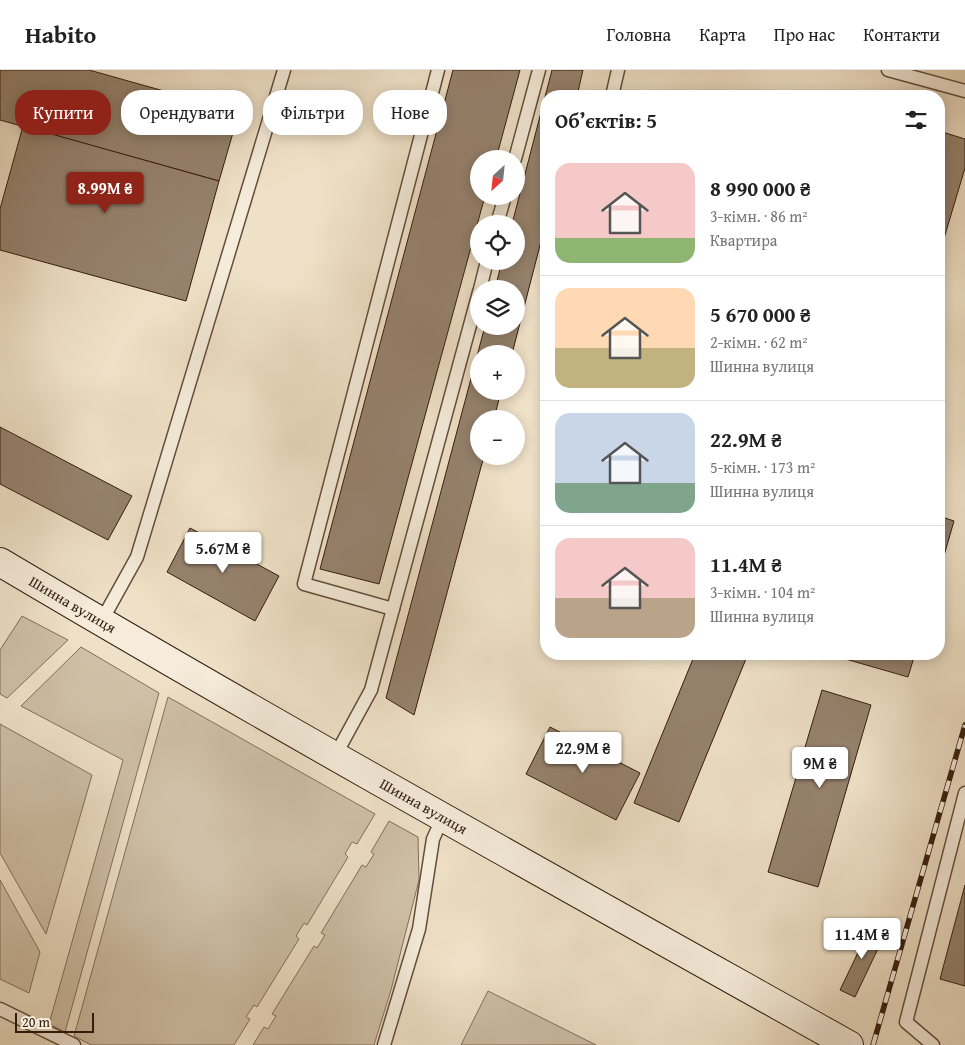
<!DOCTYPE html>
<html lang="uk">
<head>
<meta charset="utf-8">
<style>
  body { margin:0; font-family:"Gentium Book Plus",serif; background:#f2f2f2; color:#222; height:100vh; display:flex; flex-direction:column; font-size:19px; white-space:nowrap }
  * { box-sizing:border-box; margin:0 }
  p { font-size:16px; color:#767676 }
  .icon { flex:none; width:28px; height:28px; fill:none; stroke:currentColor; stroke-width:2; stroke-linecap:round; stroke-linejoin:round }
  .map { position:relative; flex:1; overflow:hidden }
  .panel { position:absolute; left:540px; top:20px; width:405px; height:570px; display:flex; flex-direction:column; background:#fff; border-radius:20px; box-shadow:0 2px 12px #0003 }
  .panel>* { flex:none }
  .banner { position:absolute; left:15px; top:20px; width:450px; height:45px; display:flex; gap:10px }
  .needle { width:32px; rotate:207deg }
  .buttons { position:absolute; left:470px; top:80px; display:grid; gap:10px }
  .buttons a { display:grid; place-items:center; width:55px; height:55px; border-radius:50%; background:#fff; box-shadow:0 2px 12px #0003; font-size:25px }
  .scale { position:absolute; left:15px; bottom:12px; width:79px; box-sizing:border-box; padding-left:5px; border:2px solid #351c0d; border-top:0; font-size:14px; line-height:18px; white-space:nowrap; color:#351c0d; -webkit-text-stroke:4px #f5ecdb; paint-order:stroke }
  .price { position:absolute; translate:-50% -42px; padding:0 11px; border-radius:5px; background:#fff; color:#222; font-size:16px; line-height:32px; filter:drop-shadow(0 1px 2px #0008) }
  .price::after { content:''; position:absolute; left:50%; top:30px; width:15px; height:11px; margin-left:-8px; background:inherit; clip-path:polygon(0 0,100% 0,50% 100%) }
  .price.selected { background:#8f2418; color:#fff }
  ul { padding:0; list-style:none }
  li { display:flex; align-items:center; gap:15px; height:125px; padding:0 15px }
  li+li { border-top:1px solid #e0e0e0 }
  li span { display:grid; place-items:center; flex:none; width:140px; height:100px; border-radius:15px; color:#555 }
  li>.icon { margin-inline-start:auto }
  span .icon { width:60px; height:60px; fill:#fffc; stroke-width:1 }
  li b { font-size:21px }
  h2 { display:flex; justify-content:space-between; align-items:center; height:60px; padding:0 15px; font-size:21px }
  .pill { padding:0 18px; border-radius:20px; background:#fff; box-shadow:0 2px 12px #0003; font-size:18px; line-height:45px }
  .pill.selected { background:#8f2418; color:#fff }
  header { display:flex; align-items:center; gap:30px; box-sizing:border-box; height:70px; padding:0 25px; background:#fff; border-bottom:1px solid #e0e0e0 }
  header strong { font-size:24px }
  nav { display:flex; gap:28px; margin-inline-start:auto; font-size:18px }
  .map>svg:first-child { display:block }
  .green { fill:#cfc0a7; stroke:#826e5a }
  .building { fill:#96826e; stroke:#351c0d }
  .lines { fill:none; stroke-linecap:round; stroke-linejoin:round }
  .lane-casing { stroke:#644d3c; stroke-width:15 }
  .secondary-casing { stroke:#351c0d; stroke-width:30 }
  .lane { stroke:#f5ecdb; stroke-width:12 }
  .secondary { stroke:#f5ecdb; stroke-width:28 }
  .rail-casing { stroke:#351c0d; stroke-width:5.5 }
  .rail { stroke:#f5ecdb; stroke-width:4; stroke-dasharray:11; stroke-linecap:butt }
  .labels { text-anchor:middle; stroke-width:4; stroke-linejoin:round; paint-order:stroke }
  .street-label { font-size:15px; fill:#351c0d; stroke:#f5ecdb }
</style>
</head>
<body>
<header>
<strong>Habito</strong>
<nav><a>Головна</a><a>Карта</a><a>Про нас</a><a>Контакти</a></nav>
</header>
<div class="map">
<svg width="965" height="975" viewBox="0 0 965 975">
  <rect width="100%" height="100%" fill="#efe1c7"/>
  <filter id="stains"><feTurbulence type="fractalNoise" baseFrequency=".004" numOctaves="4"/><feColorMatrix values="0 0 0 0 .2 0 0 0 0 .09 0 0 0 0 .02 0 0 0 .5 -.17"/></filter>
  <radialGradient id="worn" r=".72"><stop offset=".6" stop-color="#630" stop-opacity="0"/><stop offset="1" stop-color="#630" stop-opacity=".3"/></radialGradient>
  <g class="green">
    <polygon points="22,546 68,570 7,628 0,624 0,580"/>
    <polygon points="81,577 159,623 65,962 49,954 123,690 21,636"/>
    <polygon points="168,627 375,744 357,774 352,772 345,784 348,787 307,855 304,853 296,866 299,869 257,937 254,935 246,947 250,949 234,975 91,975 74,966"/>
    <polygon points="0,654 92,705 46,864 0,783"/>
    <polygon points="389,751 418,767 419,810 391,920 374,975 253,975 264,957 268,959 276,946 272,944 314,876 317,878 325,865 321,863 362,795 366,797 374,784 371,782"/>
    <polygon points="0,810 40,882 29,923 0,909"/>
    <polygon points="488,921 596,975 461,975"/>
  </g>
  <g class="building">
    <polygon points="0,0 89,0 239,42 219,111 0,50"/>
    <polygon points="453,0 520,0 496,89 479,89 479,126 485,126 379,514 320,499"/>
    <polygon points="552,0 583,0 577,26 546,26 546,152 512,284 479,284 479,321 501,321 494,349 479,349 479,386 484,386 414,645 386,628 485,256 516,256 516,219 495,219 502,191 516,191 516,154 512,154"/>
    <polygon points="23,56 219,111 186,231 0,180 0,139"/>
    <polygon points="939,61 965,69 965,98 939,185"/>
    <polygon points="0,357 132,426 108,470 0,414"/>
    <polygon points="939,446 954,451 939,503"/>
    <polygon points="190,458 279,506 255,551 167,502"/>
    <polygon points="695,584 748,584 679,752 634,733"/>
    <polygon points="828,584 915,584 908,607"/>
    <polygon points="822,620 871,635 818,817 768,802"/>
    <polygon points="550,657 640,703 616,750 526,704"/>
    <polygon points="965,815 965,916 940,909"/>
    <polygon points="859,854 884,866 855,927 840,920 865,868 855,862"/>
  </g>
  <g class="lines">
    <g class="lane-casing">
      <g id="lane">
        <polyline points="888,0 965,21"/>
        <polyline points="612,26 618,0"/>
        <polyline points="515,89 539,0"/>
        <polyline points="497,154 505,126"/>
        <polyline points="480,219 487,191"/>
        <polyline points="393,539 304,514 438,0"/>
        <polyline points="101,552 137,487 284,0"/>
        <polyline points="335,686 371,620 479,222"/>
        <polyline points="0,939 74,975"/>
        <polyline points="384,975 419,859 433,769 443,747"/>
        <polyline points="933,975 906,952 965,723"/>
      </g>
    </g>
    <g class="secondary-casing">
      <g id="secondary">
        <path id="s1" d="M0,492C280,658 565,816 849,975"/>
      </g>
    </g>
    <use href="#lane" class="lane"/>
    <use href="#secondary" class="secondary"/>
    <g class="rail-casing">
      <polyline id="rail" points="873,975 965,655"/>
    </g>
    <use href="#rail" class="rail"/>
  </g>
  <g class="labels">
    <g class="street-label">
      <text dy="5" stroke="none"><textPath href="#s1" startOffset="84">Шинна вулиця</textPath></text>
      <text dy="5" stroke="none"><textPath href="#s1" startOffset="489">Шинна вулиця</textPath></text>
    </g>
  </g>
  <rect width="100%" height="100%" filter="url(#stains)"/>
  <rect width="100%" height="100%" fill="url(#worn)"/>
</svg>
<div class="buttons">
<a><svg class="needle" viewBox="-14 -14 28 28"><path d="M0-13l5 13h-10z" fill="#e53935"/><path d="M0 13l5-13h-10z" fill="#767676"/></svg></a>
<a><svg class="icon" aria-label="locate" viewBox="0 0 24 24"><circle cx="12" cy="12" r="6"/><path d="M12 2v4M12 18v4M2 12h4M18 12h4"/></svg></a>
<a><svg class="icon" aria-label="layers" viewBox="0 0 24 24"><path d="M12 4l9 5-9 5-9-5zM3 14l9 5 9-5"/></svg></a>
<a>+</a>
<a>−</a>
</div>
<div class="scale">20 m</div>
<b class="price selected" style="left:105px;top:144px">8.99M ₴</b>
<b class="price" style="left:223px;top:504px">5.67M ₴</b>
<b class="price" style="left:583px;top:704px">22.9M ₴</b>
<b class="price" style="left:820px;top:719px">9M ₴</b>
<b class="price" style="left:862px;top:890px">11.4M ₴</b>
<div class="banner">
<a class="pill selected">Купити</a>
<a class="pill">Орендувати</a>
<a class="pill">Фільтри</a>
<a class="pill">Нове</a>
</div>
<section class="panel">
<h2>Об’єктів: 5<svg class="icon" aria-label="filters" viewBox="0 0 24 24"><path d="M4 7h16M4 17h16"/><circle cx="9" cy="7" r="2"/><circle cx="15" cy="17" r="2"/></svg></h2>
<ul>
<li><span style="background:linear-gradient(#f6c9c9 75%,#8fb573 0)"><svg class="icon" aria-label="home" viewBox="0 0 24 24"><path d="M3 11l9-7 9 7M6 9v11h12V9"/></svg></span><div><b>8 990 000 ₴</b><p>3-кімн. · 86 m²</p><p>Квартира</p></div></li>
<li><span style="background:linear-gradient(#ffd9b3 60%,#c2b280 0)"><svg class="icon" aria-label="home" viewBox="0 0 24 24"><path d="M3 11l9-7 9 7M6 9v11h12V9"/></svg></span><div><b>5 670 000 ₴</b><p>2-кімн. · 62 m²</p><p>Шинна вулиця</p></div></li>
<li><span style="background:linear-gradient(#c9d6e8 70%,#7fa58c 0)"><svg class="icon" aria-label="home" viewBox="0 0 24 24"><path d="M3 11l9-7 9 7M6 9v11h12V9"/></svg></span><div><b>22.9M ₴</b><p>5-кімн. · 173 m²</p><p>Шинна вулиця</p></div></li>
<li><span style="background:linear-gradient(#f6c9c9 60%,#b9a48a 0)"><svg class="icon" aria-label="home" viewBox="0 0 24 24"><path d="M3 11l9-7 9 7M6 9v11h12V9"/></svg></span><div><b>11.4M ₴</b><p>3-кімн. · 104 m²</p><p>Шинна вулиця</p></div></li>
</ul>
</section>
</div>
</body>
</html>
